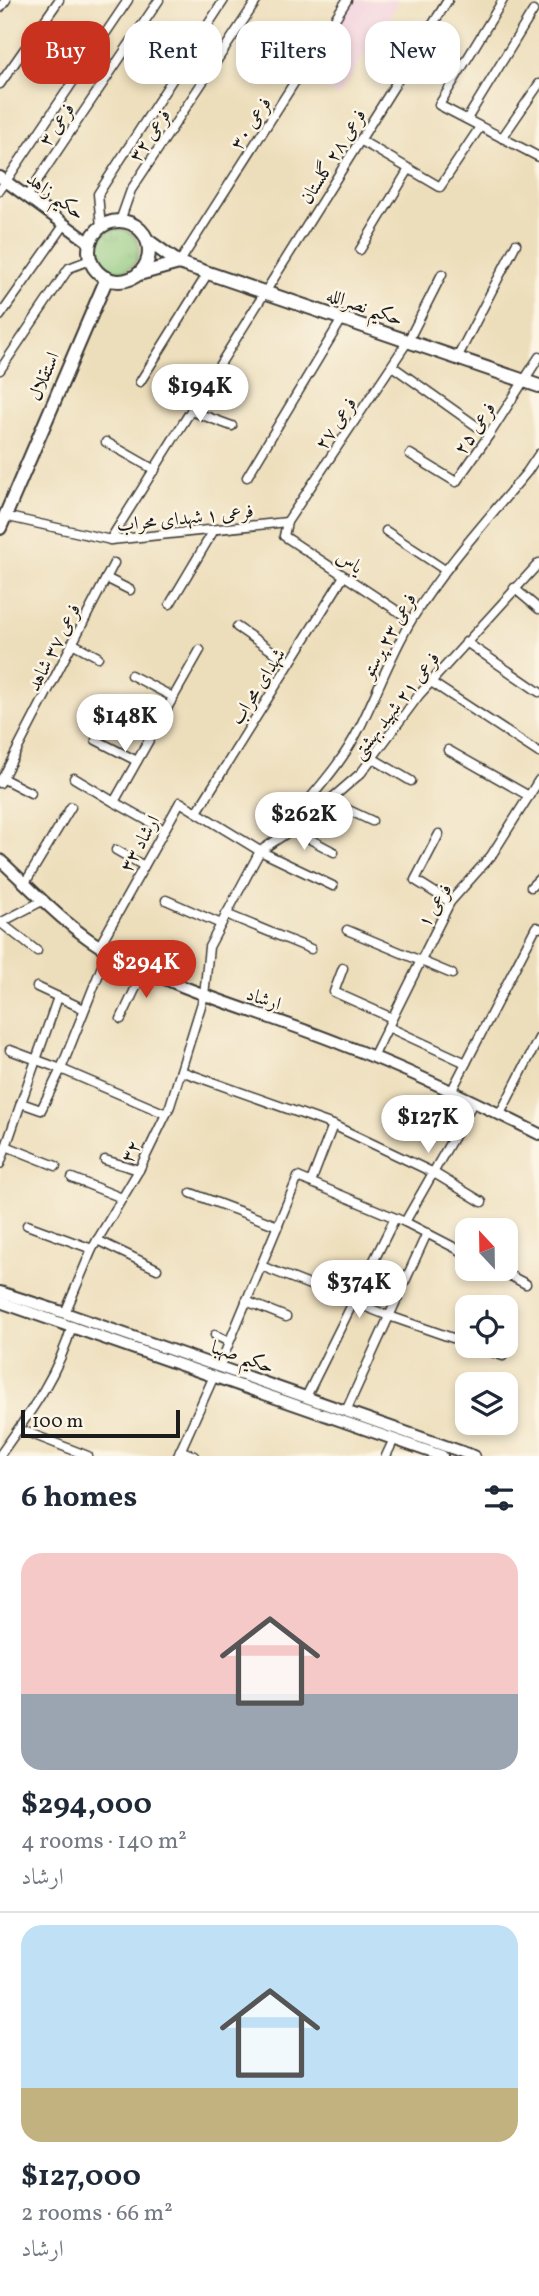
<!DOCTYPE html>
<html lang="en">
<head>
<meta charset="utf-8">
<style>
  body { margin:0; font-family:Vollkorn,Amiri,serif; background:#f2f2f3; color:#1f2937; height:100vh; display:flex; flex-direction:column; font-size:26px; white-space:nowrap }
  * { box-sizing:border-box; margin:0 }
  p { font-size:23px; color:#747a83 }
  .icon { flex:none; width:38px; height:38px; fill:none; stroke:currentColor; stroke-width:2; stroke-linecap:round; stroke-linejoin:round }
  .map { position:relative; height:1456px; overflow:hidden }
  .panel { display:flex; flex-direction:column; background:#fff; flex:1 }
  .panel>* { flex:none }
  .guide { position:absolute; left:21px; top:21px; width:497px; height:63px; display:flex; gap:14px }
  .needle { width:46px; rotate:338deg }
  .fabs { position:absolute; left:455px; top:1218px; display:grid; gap:14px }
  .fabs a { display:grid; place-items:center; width:63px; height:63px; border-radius:14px; background:#fff; box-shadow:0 4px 10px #0003; font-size:35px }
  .scale { position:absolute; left:21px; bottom:18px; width:159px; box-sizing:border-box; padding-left:7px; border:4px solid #1c1c1c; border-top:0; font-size:19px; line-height:24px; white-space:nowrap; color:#1c1c1c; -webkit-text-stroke:5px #fcf5e5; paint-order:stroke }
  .price { position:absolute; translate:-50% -60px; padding:0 16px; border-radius:24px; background:#fff; color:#222; font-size:23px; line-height:46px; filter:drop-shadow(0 2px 4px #0008) }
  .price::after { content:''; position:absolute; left:50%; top:42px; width:21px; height:16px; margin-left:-10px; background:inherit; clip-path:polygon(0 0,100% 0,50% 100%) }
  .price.current { background:#c8321e; color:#fff }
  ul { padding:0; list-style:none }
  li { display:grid; align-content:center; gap:14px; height:371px; padding:0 21px }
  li+li { border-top:2px solid #e0e1e3 }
  li span { display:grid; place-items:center; height:217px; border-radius:21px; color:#555 }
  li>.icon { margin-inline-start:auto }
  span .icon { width:126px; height:126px; fill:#fffc; stroke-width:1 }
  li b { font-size:30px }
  h2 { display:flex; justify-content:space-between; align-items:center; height:84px; padding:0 21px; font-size:30px }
  .chip { padding:0 24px; border-radius:21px; background:#fff; box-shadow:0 4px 10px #0003; font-size:24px; line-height:63px }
  .chip.current { background:#c8321e; color:#fff }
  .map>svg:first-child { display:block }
  .built { fill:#f2cfe0 }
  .grass { fill:url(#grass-tufts); stroke:#54724c; stroke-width:2 }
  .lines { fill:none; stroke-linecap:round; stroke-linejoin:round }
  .minor-casing { stroke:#3b3934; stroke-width:11 }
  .tertiary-casing { stroke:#3b3934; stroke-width:14 }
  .secondary-casing { stroke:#3b3934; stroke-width:16 }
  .minor { stroke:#fff; stroke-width:8 }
  .tertiary { stroke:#fff; stroke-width:10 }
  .secondary { stroke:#fff; stroke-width:12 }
  .labels { text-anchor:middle; stroke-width:5; stroke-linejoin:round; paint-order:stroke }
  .street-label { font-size:19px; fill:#1c1c1c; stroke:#fcf5e5 }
</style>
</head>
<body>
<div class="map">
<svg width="539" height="1456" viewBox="0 0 539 1456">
  <defs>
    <pattern id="grass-tufts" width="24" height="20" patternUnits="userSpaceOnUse" patternTransform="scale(1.75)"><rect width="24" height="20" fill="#8cc87d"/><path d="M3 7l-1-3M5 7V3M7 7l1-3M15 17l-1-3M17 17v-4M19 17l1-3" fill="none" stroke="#78ab6b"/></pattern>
  </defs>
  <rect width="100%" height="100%" fill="#fcf5e5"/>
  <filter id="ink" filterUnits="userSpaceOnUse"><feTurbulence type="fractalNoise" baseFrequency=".0143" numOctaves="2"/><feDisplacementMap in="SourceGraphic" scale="14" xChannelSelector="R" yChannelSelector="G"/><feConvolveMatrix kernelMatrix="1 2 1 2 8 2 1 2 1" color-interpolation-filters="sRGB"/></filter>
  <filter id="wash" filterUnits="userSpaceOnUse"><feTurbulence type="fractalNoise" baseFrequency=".00686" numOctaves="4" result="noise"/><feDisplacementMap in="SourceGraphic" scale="28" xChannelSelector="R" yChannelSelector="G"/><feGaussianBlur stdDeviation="1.57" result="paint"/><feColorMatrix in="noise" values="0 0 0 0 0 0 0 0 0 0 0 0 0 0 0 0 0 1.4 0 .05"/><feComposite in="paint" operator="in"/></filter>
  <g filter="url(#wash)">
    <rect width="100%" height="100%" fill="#eddebb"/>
    <polygon class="built" points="349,0 400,0 338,96 303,73"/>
    <circle class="grass" cx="118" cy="250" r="21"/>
  </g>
  <g filter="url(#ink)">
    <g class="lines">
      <g class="minor-casing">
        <g id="minor">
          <polyline points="503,0 439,105 539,157"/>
          <polyline points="0,8 6,0"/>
          <polyline points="0,84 59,0"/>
          <polyline points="467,119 533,11"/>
          <polyline points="502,138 539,84"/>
          <polyline points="360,140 440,187 480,127"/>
          <polyline points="0,190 128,0"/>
          <polyline points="27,196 159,0"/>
          <polyline points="120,221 131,190 257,0"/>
          <polyline points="101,227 98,194 224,0"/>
          <polyline points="360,250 409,169"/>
          <polyline points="179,263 347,0"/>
          <polyline points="0,316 65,224"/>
          <polyline points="457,358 516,244"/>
          <polyline points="392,366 489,435"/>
          <polyline points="0,370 69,268 90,260"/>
          <polyline points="140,382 208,273"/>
          <polyline points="191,411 232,426"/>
          <polyline points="106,442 155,470"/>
          <polyline points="410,454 456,482 489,435 539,357"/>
          <polyline points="247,477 342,319"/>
          <polyline points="4,516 111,540 287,522"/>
          <polyline points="386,531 445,570"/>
          <polyline points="110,540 448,0"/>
          <polyline points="106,578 130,590"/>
          <polyline points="514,588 539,609"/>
          <polyline points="170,604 214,530"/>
          <polyline points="411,620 284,536 287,522 408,341 442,274"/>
          <polyline points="237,627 290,663"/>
          <polyline points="466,642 539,692"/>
          <polyline points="72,643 98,657"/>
          <polyline points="131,675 173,697"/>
          <polyline points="431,682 539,753"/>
          <polyline points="96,740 137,761"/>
          <polyline points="448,750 529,796"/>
          <polyline points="372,758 411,781"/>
          <polyline points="2,778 31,793"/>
          <polyline points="74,778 114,802"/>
          <polyline points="0,783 114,563"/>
          <polyline points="329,801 372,821"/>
          <polyline points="197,812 344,576"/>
          <polyline points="289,828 334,852"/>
          <polyline points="164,830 114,802 200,650"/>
          <path d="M283,832C309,797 339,769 359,729C377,693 391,654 412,619C445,566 487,520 527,472L539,454"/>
          <polyline points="439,834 415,880 450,902"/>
          <polyline points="116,850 144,866"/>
          <polyline points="25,883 71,807"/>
          <polyline points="531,887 539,879"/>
          <polyline points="166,900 221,924"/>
          <polyline points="226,914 311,949"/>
          <polyline points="0,923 44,900"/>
          <polyline points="1,923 37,951"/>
          <polyline points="347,930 452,974"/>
          <polyline points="100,945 180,802 260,851 333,886"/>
          <polyline points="343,968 334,992 392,1018"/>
          <polyline points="37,987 84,1009"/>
          <polyline points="121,1019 145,968"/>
          <polyline points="388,1027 466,1063"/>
          <polyline points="10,1050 61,1069 166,1114"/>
          <polyline points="373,1057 450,902 491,856 539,780"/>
          <polyline points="181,1071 333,1125 434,1173 482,1202"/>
          <polyline points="452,1090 536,927 539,928"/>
          <polyline points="21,1103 58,997"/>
          <polyline points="500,1114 539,1038"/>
          <polyline points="6,1146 56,1166"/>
          <polyline points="105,1160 139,1170"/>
          <polyline points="0,1164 21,1103 41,1110 61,1069 108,951"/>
          <polyline points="72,1178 122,1198"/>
          <polyline points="311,1182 333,1125"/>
          <polyline points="191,1193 278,1226"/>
          <polyline points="405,1222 474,1101"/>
          <polyline points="27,1225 92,1249"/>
          <polyline points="97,1240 157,1269"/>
          <polyline points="261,1266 389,1316 467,1343"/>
          <polyline points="497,1269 526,1284"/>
          <polyline points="246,1301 286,1317"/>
          <polyline points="65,1313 92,1249 139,1170 170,1106 204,996 209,947 260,851 308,819 361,773 419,695 539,563"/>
          <polyline points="215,1335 229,1342"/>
          <polyline points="475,1346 503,1356"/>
          <polyline points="219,1367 298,1177 405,1222 467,1254"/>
          <polyline points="306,1397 395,1218"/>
          <polyline points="346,1411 427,1233"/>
          <polyline points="19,1429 88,1456"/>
          <polyline points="180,1450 194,1456"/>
          <path d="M0,1455C29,1414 58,1375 72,1326"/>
          <polyline points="178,1456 214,1376"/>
          <polyline points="386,1456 394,1439"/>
        </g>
      </g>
      <g class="tertiary-casing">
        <g id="tertiary">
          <polyline points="0,177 90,243"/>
          <path d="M0,860C34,891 68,929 109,952C182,993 264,1013 341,1044C409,1070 474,1101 539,1134"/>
          <polyline points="0,1292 65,1313 474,1456"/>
          <polyline points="0,1302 442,1456"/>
        </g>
      </g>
      <g class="secondary-casing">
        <g id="secondary">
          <circle cx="119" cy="251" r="30"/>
          <polyline points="147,240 179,263 539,386"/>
          <polyline points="139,274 179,263"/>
          <polyline points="0,528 107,278"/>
        </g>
      </g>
      <use href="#minor" class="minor"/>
      <use href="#tertiary" class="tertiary"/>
      <use href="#secondary" class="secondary"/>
    </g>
  </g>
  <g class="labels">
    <g class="street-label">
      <text transform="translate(250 123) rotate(-57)" y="7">فرعی ۳۰</text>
      <text transform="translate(56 124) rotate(-56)" y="7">فرعی ۳</text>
      <text transform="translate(149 135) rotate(-56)" y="7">فرعی ۳۲</text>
      <text transform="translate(332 156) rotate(-58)" y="7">فرعی ۲۸ گلستان</text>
      <text transform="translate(56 195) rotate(36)" y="7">حکیم زاهد</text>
      <text transform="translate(365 306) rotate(19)" y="7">حکیم نصرالله</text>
      <text transform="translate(43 376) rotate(-67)" y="7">استقلال</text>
      <text transform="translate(335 423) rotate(-56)" y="7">فرعی ۲۷</text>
      <text transform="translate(474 428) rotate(-56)" y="7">فرعی ۲۵</text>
      <text transform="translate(185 517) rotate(-6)" y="7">فرعی ۱ شهدای محراب</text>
      <text transform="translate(350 561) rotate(33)" y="7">یاس</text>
      <text transform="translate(388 635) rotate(-61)" y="7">فرعی ۲۳ پرستو</text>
      <text transform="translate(53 647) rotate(-63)" y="7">فرعی ۳۷ شاهد</text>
      <text transform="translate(257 686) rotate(-58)" y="7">شهدای محراب</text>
      <text transform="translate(395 705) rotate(-52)" y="7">فرعی ۲۱ شهید بهشتی</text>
      <text transform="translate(139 843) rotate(-61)" y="7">ارشاد ۳۳</text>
      <text transform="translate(434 905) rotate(-58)" y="7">فرعی ۱</text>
      <text transform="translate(264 998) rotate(19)" y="7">ارشاد</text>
      <text transform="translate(130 1151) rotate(-63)" y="7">۳۲</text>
      <text transform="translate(243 1356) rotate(19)" y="7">حکیم صهبا</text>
    </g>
  </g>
</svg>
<div class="fabs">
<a><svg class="needle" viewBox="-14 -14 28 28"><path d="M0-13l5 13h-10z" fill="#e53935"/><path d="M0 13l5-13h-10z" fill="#747a83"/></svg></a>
<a><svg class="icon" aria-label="locate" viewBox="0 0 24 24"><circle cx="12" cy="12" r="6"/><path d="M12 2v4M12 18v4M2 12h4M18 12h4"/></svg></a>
<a><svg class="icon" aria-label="layers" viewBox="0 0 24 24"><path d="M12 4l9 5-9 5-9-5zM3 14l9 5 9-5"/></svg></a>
</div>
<div class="scale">100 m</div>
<b class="price" style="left:200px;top:424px">$194K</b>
<b class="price" style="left:125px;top:754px">$148K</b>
<b class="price" style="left:304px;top:852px">$262K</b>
<b class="price current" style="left:146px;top:1000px">$294K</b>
<b class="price" style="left:428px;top:1155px">$127K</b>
<b class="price" style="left:359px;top:1320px">$374K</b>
<div class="guide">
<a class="chip current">Buy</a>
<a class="chip">Rent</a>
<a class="chip">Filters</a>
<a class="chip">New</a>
</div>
</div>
<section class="panel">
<h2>6 homes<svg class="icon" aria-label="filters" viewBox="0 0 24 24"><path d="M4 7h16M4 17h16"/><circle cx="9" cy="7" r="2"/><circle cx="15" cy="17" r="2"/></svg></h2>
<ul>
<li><span style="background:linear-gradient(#f6c9c9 65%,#9aa5b1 0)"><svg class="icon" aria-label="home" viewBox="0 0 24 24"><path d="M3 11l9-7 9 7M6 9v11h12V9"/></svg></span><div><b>$294,000</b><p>4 rooms · 140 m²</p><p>ارشاد</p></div></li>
<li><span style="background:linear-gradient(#bfe0f5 75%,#c2b280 0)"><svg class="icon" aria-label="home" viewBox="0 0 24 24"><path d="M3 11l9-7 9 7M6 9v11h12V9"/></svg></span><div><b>$127,000</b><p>2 rooms · 66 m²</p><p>ارشاد</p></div></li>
</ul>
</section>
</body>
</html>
